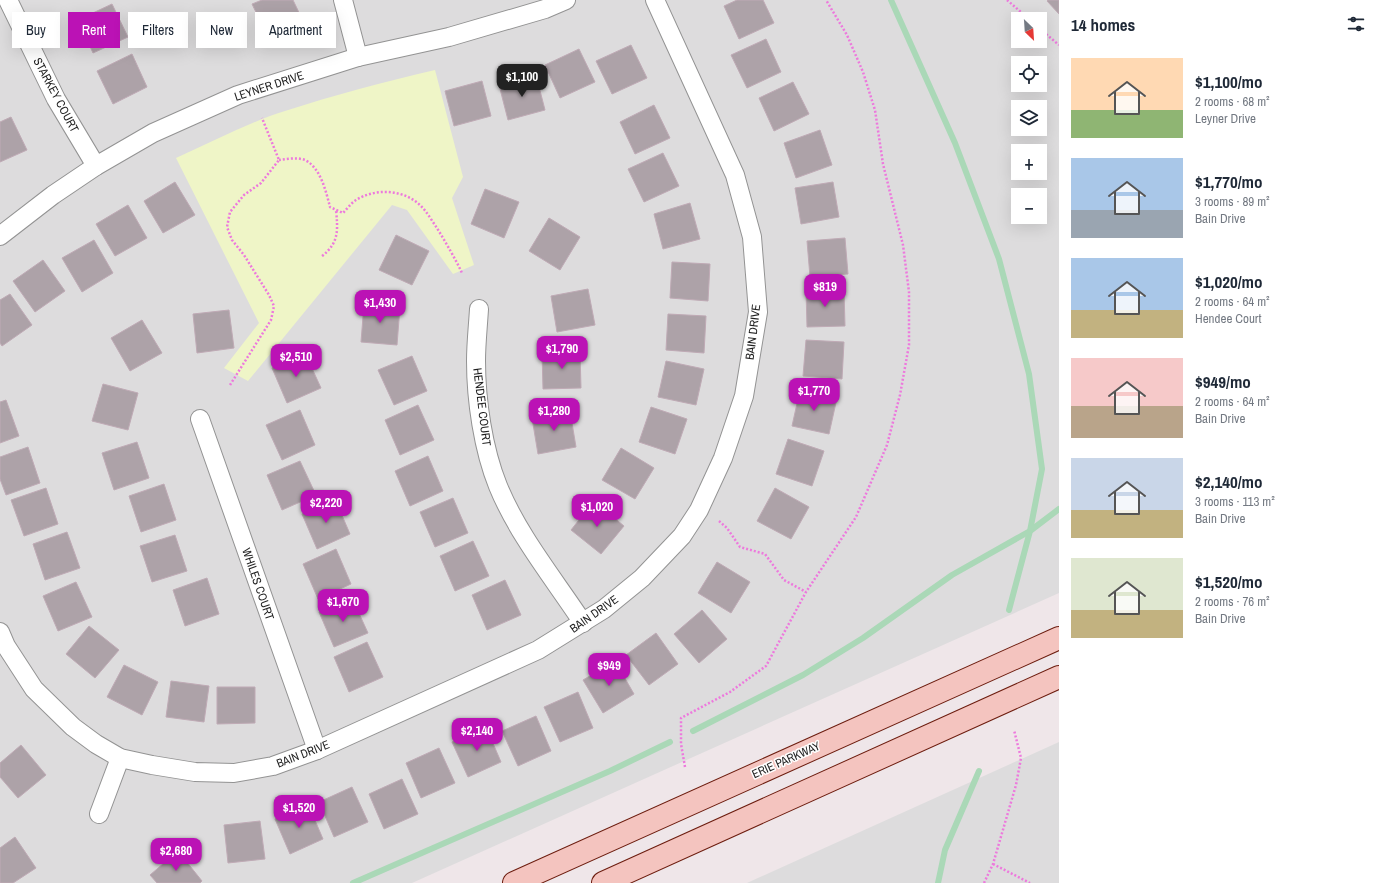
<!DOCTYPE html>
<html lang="en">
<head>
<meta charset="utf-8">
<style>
  body { margin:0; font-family:"Archivo Narrow",sans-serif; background:#f2f2f3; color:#1f2937; height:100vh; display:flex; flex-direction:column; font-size:15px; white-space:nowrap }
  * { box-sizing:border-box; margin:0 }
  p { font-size:13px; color:#747a83 }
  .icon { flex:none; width:22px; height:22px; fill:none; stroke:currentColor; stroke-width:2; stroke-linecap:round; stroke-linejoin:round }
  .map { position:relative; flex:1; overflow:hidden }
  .sheet { display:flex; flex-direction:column; background:#fff; width:320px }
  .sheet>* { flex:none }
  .banner { position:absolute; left:12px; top:12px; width:380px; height:36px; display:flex; gap:8px }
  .needle { width:26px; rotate:155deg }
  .buttons { position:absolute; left:1011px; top:12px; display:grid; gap:8px }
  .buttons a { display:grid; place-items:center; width:36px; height:36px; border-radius:0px; background:#fff; box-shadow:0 4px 16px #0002; font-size:20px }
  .price { position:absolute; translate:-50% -34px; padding:0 9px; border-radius:8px; background:#bb12b5; color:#fff; font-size:13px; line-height:26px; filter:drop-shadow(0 1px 2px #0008) }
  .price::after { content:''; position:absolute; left:50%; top:24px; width:12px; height:9px; margin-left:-6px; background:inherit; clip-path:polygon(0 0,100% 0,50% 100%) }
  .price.selected { background:#222; color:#fff }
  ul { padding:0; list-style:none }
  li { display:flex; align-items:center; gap:12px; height:100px; padding:0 12px }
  li span { display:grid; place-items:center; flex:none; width:112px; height:80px; border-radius:0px; color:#555 }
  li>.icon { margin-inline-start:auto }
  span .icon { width:48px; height:48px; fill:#fffc; stroke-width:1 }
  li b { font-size:17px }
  h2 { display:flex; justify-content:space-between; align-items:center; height:48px; padding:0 12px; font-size:17px }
  .pill { padding:0 14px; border-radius:0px; background:#fff; box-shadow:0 4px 16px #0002; font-size:14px; line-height:36px }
  .pill.selected { background:#bb12b5; color:#fff }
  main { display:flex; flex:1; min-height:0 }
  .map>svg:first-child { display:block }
  .residential { fill:#dddcdd; fill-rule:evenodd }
  .park { fill:#eff5c7 }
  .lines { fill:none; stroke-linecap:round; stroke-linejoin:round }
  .stream { stroke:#aad8b7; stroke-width:6 }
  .building { fill:#ada2a8; stroke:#bfaab5 }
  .street-casing { stroke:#939393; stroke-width:20 }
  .secondary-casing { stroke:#6d1d0f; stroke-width:24 }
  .path { stroke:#ed79dd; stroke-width:2.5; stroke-dasharray:2 2; stroke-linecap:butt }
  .street { stroke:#fff; stroke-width:18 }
  .secondary { stroke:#f4c4bf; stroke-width:22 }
  .labels { text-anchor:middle; stroke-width:3; stroke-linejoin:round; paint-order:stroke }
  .street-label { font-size:12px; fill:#1f1f1f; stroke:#fff }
</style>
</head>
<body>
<main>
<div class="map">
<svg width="1059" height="883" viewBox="0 0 1059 883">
  <rect width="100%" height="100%" fill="#efe6e9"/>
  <g class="residential">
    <path d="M0,0H1059V593L412,883H0ZM1018,19H1040V41H1018ZM1018,63H1040V85H1018ZM1018,107H1040V129H1018ZM1018,151H1040V173H1018ZM1018,195H1040V217H1018Z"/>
    <polygon points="1059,742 1059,883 747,883"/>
  </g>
  <path class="park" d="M435,70L463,177L452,198L474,265L453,274L407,210L392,205L248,381L224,368L259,323L176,158C212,142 247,123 285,111C334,95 384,82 435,70Z"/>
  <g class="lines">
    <g class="stream">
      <polyline points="1009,610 1030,531 1059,509"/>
      <polyline points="693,731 803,675 863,638 952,575 1030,531 1042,469 1029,374 999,259 955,143 891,0"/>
      <polyline points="353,883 610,771 670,742"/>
      <polyline points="938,883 945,850 979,771"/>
    </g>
  </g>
  <g class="building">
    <polygon points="262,0 293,0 303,21 268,37 252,4"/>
    <polygon points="737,0 763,0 774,23 739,39 724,6"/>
    <polygon points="1048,0 1059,0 1059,14 1047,1"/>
    <polygon points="112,4 128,37 93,53 78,20"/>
    <polygon points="766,39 781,72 747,88 731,55"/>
    <polygon points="631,45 647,78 612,94 596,61"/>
    <polygon points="579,49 595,82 560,98 545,65"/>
    <polygon points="132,54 147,87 113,104 97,71"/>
    <polygon points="536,75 545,110 508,120 499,85"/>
    <polygon points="482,81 491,116 454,126 445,91"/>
    <polygon points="793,82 809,114 774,131 759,98"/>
    <polygon points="654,105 670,138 635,154 620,122"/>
    <polygon points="11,117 27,150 0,162 0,122"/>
    <polygon points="820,130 832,165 796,178 784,143"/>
    <polygon points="663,153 679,186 644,202 628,169"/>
    <polygon points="175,182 195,215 163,233 144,201"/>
    <polygon points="833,182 839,217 801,224 795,188"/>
    <polygon points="485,189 519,202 504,238 471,224"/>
    <polygon points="690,203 700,239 663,249 654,214"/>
    <polygon points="128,205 147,238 115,256 96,224"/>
    <polygon points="549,218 580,237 560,270 529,251"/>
    <polygon points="396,235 429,251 412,285 379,270"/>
    <polygon points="845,238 848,274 810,277 807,241"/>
    <polygon points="94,240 113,273 82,292 62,258"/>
    <polygon points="43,260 65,291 35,312 13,281"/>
    <polygon points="672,262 710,264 708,301 670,298"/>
    <polygon points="588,289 595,325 557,332 551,296"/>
    <polygon points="806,290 844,290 845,326 807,327"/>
    <polygon points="10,294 32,325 2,346 0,343 0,300"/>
    <polygon points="364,304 400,307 397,345 361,342"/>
    <polygon points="229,310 234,348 197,353 193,314"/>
    <polygon points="668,314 706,316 704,353 666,350"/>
    <polygon points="142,320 162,353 130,371 111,338"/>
    <polygon points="806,340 844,342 842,379 803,376"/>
    <polygon points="580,352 581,388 543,389 542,353"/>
    <polygon points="305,353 321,388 287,403 272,368"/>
    <polygon points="412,356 427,391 394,405 378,370"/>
    <polygon points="666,361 704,369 696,405 658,397"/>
    <polygon points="103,384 138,393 128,430 92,421"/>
    <polygon points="800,390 837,398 829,434 792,426"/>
    <polygon points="6,400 19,436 0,443 0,402"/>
    <polygon points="418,405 434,440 400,455 385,420"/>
    <polygon points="651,407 687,419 675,454 639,442"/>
    <polygon points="300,410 315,445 282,460 266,425"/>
    <polygon points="570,411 576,447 538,454 532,418"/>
    <polygon points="788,439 824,451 812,486 776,474"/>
    <polygon points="137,442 149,478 114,490 102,453"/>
    <polygon points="28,447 40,483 6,495 0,479 0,457"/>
    <polygon points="621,448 654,468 635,499 602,480"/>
    <polygon points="428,456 443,491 410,506 395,471"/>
    <polygon points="300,461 316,495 282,510 267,475"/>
    <polygon points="164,484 176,520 141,532 129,496"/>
    <polygon points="46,488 58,524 24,536 11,500"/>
    <polygon points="775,488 809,507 791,539 757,521"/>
    <polygon points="453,498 468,533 435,547 420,512"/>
    <polygon points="335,499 350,534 317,549 302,514"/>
    <polygon points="594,501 624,526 601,554 571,530"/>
    <polygon points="67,532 80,568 45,580 33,544"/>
    <polygon points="175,535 187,571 152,582 140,546"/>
    <polygon points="473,541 489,576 455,591 440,556"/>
    <polygon points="336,549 351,584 318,599 303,564"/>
    <polygon points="717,562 750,582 731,613 698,593"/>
    <polygon points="207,578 219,614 185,626 173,590"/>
    <polygon points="505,580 521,615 487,630 472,595"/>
    <polygon points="76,582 92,617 58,631 43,596"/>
    <polygon points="352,598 368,633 334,647 319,612"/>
    <polygon points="702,610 727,639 699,663 674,634"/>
    <polygon points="89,626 119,650 95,678 66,654"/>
    <polygon points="656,633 678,664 649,685 626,655"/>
    <polygon points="367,642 383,677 349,692 334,657"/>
    <polygon points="615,661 634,694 603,713 583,680"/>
    <polygon points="124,665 158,682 142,715 107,697"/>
    <polygon points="171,681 209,686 204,722 166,717"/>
    <polygon points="217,687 255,687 255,723 217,724"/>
    <polygon points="578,692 593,728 560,742 544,707"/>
    <polygon points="536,716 551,751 518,766 502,731"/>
    <polygon points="486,727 501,762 468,777 452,742"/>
    <polygon points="21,745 46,775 18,798 0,777 0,763"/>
    <polygon points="439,748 455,783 421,798 406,763"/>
    <polygon points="402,779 418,814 384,829 369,794"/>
    <polygon points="352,787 368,822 334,837 319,802"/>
    <polygon points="308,804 323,839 290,854 275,819"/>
    <polygon points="260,821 265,859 228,863 224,825"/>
    <polygon points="15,837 36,868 13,883 0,883 0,848"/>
    <polygon points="178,851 202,881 200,883 157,883 150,875"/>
  </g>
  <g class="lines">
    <g class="street-casing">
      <g id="street">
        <polyline points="8,0 56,99 96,166"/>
        <polyline points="343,0 358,57"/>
        <polyline points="0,236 53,195 96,166 153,133 238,95 358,57 449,37 545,9 566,0"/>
        <path d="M479,309C478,326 476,344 476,361C476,400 483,449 498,486C518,535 554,579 583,623"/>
        <polyline points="200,419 317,750"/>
        <polyline points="0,632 6,646 34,689 73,727 96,744 120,758 152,765 195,772 234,773 273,766 317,750 538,650 604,609 642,578 682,536 699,510 723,458 744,396 758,312 752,237 735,175 655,0"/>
        <polyline points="99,814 120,758"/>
      </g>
    </g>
    <g class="secondary-casing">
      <g id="secondary">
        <polyline points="514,883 1059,638"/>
        <polyline points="603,883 1059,677"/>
      </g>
    </g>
    <g class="path">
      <polyline points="1007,0 1029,19"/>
      <polyline points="1040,29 1059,45"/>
      <path d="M279,160C287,159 297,157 305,160C321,168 326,192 330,207L343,213C347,209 351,203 356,200C375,188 404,189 421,206C427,212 432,221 437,228C446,243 455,258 462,273"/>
      <path d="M322,256C339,243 338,230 336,210"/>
      <polyline points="230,385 271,320 274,306 269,295 244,255 232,240 227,227 230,212 244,195 261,183 279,160 262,118"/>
      <polyline points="719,521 727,528 740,547 765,554 784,580 806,592"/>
      <polyline points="685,767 681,744 681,718 730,692 766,666 806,592 856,517 887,445 900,395 909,345 909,292 903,245 883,164 875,110 863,72 847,35 826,0"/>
      <polyline points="993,864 1030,883"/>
      <polyline points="984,883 993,864 1016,785 1021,758 1014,730"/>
    </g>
    <use href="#street" class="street"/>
    <use href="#secondary" class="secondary"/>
  </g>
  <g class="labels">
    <g class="street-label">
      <text transform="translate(269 86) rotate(-18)" y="4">LEYNER DRIVE</text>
      <text transform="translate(56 95) rotate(62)" y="4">STARKEY COURT</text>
      <text transform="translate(753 332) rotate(-83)" y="4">BAIN DRIVE</text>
      <text transform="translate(482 407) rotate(83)" y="4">HENDEE COURT</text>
      <text transform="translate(258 584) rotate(71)" y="4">WHILES COURT</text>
      <text transform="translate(594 614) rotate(-35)" y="4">BAIN DRIVE</text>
      <text transform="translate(303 754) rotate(-21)" y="4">BAIN DRIVE</text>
      <text transform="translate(786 760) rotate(-24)" y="4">ERIE PARKWAY</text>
    </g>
  </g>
</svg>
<div class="buttons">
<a><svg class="needle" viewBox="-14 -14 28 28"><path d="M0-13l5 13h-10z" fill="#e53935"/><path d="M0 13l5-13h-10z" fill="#747a83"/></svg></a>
<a><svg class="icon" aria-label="locate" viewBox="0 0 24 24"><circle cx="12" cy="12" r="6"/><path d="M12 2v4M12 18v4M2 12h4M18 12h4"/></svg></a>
<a><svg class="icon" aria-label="layers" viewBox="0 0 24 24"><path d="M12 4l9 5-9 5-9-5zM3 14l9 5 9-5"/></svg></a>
<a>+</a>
<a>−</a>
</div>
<b class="price selected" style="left:522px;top:98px">$1,100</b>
<b class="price" style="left:825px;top:308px">$819</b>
<b class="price" style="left:380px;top:324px">$1,430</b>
<b class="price" style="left:562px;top:370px">$1,790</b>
<b class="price" style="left:296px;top:378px">$2,510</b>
<b class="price" style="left:814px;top:412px">$1,770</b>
<b class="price" style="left:554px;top:432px">$1,280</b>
<b class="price" style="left:326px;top:524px">$2,220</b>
<b class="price" style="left:597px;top:528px">$1,020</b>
<b class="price" style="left:343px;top:623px">$1,670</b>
<b class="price" style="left:609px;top:687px">$949</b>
<b class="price" style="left:477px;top:752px">$2,140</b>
<b class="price" style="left:299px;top:829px">$1,520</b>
<b class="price" style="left:176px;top:872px">$2,680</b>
<div class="banner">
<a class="pill">Buy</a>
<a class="pill selected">Rent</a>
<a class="pill">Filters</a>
<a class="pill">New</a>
<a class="pill">Apartment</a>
</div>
</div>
<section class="sheet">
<h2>14 homes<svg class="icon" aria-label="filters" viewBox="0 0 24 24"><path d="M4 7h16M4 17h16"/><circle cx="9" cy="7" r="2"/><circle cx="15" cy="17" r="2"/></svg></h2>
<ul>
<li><span style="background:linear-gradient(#ffd9b3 65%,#8fb573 0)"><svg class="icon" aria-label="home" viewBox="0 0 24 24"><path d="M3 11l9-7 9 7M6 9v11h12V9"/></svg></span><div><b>$1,100/mo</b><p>2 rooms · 68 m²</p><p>Leyner Drive</p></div></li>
<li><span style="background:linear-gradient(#a9c7e8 65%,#9aa5b1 0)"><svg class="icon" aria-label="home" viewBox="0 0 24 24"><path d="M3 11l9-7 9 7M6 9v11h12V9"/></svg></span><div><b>$1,770/mo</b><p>3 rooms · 89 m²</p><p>Bain Drive</p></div></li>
<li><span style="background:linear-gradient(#a9c7e8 65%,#c2b280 0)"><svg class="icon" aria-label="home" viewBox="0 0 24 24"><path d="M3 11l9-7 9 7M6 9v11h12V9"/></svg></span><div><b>$1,020/mo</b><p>2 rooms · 64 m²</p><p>Hendee Court</p></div></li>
<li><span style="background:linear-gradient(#f6c9c9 60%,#b9a48a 0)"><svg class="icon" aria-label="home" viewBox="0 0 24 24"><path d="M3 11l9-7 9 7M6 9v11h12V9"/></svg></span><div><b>$949/mo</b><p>2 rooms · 64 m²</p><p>Bain Drive</p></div></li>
<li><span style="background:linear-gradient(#c9d6e8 65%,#c2b280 0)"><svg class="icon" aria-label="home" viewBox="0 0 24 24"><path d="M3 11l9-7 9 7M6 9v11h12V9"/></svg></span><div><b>$2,140/mo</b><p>3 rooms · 113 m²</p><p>Bain Drive</p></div></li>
<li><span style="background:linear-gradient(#dfe7d0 65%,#c2b280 0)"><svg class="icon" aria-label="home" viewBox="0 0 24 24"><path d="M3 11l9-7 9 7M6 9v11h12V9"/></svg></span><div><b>$1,520/mo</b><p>2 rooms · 76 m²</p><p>Bain Drive</p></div></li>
</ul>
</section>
</main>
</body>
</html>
